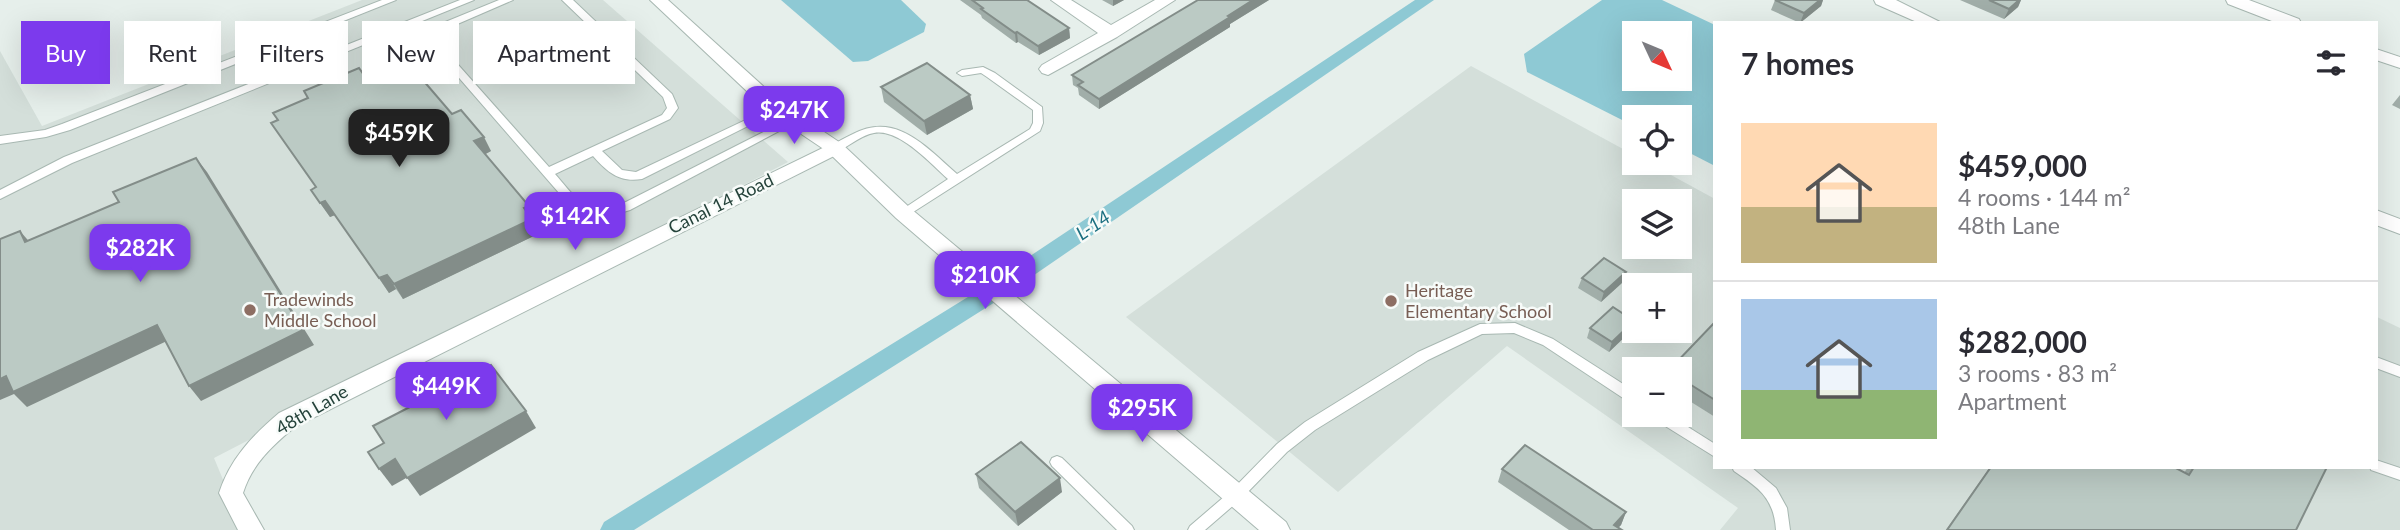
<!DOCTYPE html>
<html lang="en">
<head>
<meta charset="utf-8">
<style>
  body { margin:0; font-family:Lato,sans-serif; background:#f7f7f7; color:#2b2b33; height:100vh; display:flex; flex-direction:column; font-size:26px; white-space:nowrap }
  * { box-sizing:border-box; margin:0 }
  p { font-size:23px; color:#7c7c81 }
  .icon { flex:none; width:38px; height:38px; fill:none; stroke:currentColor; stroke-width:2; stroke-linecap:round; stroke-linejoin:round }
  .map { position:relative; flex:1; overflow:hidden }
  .drawer { position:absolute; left:1713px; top:21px; width:665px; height:448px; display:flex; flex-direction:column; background:#fff; border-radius:0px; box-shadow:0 7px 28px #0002 }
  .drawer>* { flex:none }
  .guide { position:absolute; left:21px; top:21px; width:665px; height:63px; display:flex; gap:14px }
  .needle { width:46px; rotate:134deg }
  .tools { position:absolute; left:1622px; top:21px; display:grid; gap:14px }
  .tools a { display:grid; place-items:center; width:70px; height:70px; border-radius:0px; background:#fff; box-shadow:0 7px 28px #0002; font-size:35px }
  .price { position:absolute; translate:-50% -60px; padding:0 16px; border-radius:14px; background:#7c3aed; color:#fff; font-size:23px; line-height:46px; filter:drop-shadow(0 2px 4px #0008) }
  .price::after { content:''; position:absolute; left:50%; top:42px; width:21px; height:16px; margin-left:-10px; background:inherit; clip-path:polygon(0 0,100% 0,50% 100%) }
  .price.current { background:#222; color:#fff }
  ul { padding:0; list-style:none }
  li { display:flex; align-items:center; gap:21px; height:175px; padding:0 28px }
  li+li { border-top:2px solid #e1e1e2 }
  li span { display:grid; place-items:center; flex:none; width:196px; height:140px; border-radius:0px; color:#555 }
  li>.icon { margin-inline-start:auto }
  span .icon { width:84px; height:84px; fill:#fffc; stroke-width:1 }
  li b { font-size:30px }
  h2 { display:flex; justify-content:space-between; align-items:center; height:84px; padding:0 28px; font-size:30px }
  .pill { padding:0 24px; border-radius:0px; background:#fff; box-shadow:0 7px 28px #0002; font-size:24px; line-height:63px }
  .pill.current { background:#7c3aed; color:#fff }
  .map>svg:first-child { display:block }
  .built { fill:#d4dfda; fill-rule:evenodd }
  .water { fill:#8ec9d4; fill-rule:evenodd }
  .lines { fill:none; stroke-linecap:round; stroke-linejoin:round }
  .canal { fill:#8ec9d4; fill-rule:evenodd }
  .service-casing { stroke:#a8b8b2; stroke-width:2 }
  .minor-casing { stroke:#a8b8b2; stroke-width:2 }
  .tertiary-casing { stroke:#a8b8b2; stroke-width:2 }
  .service { fill:#fff; fill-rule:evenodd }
  .minor { fill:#fff; fill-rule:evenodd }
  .tertiary { fill:#fff; fill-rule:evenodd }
  .wall { fill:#a1aea9 }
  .shaded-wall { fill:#838d89 }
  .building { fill:#bbcac4; stroke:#838d89; stroke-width:2 }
  .education-dot { fill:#8d6e63; stroke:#f7fbf9; stroke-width:2.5 }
  .labels { text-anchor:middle; stroke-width:5; stroke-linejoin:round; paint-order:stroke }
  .street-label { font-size:18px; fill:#24423a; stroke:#f7fbf9 }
  .education-label { font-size:18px; fill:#785e54; stroke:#f7fbf9; text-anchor:start }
  .water-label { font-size:19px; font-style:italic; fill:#1c6f80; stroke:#f7fbf9 }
</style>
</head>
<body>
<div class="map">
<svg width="2400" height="530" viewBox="0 0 2400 530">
  <rect width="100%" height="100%" fill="#e6efeb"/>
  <g class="built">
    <polygon points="362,0 603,0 788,162 214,458 244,530 0,530 0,51 42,126"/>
    <path d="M1471,66L1634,155V163H1649L1715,199V467H2376L2377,317L2400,328V530H1720L1738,508L1507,346L1338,492L1126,317ZM1634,201H1680V247H1634ZM1634,285H1680V331H1634ZM1634,369H1680V415H1634Z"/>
  </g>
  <g class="water">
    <polygon points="781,0 901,0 926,24 924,32 868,61 853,62"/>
    <path d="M1602,0H1662L1715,25V166L1680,148V117H1634V126L1527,72L1524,54ZM1634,33H1680V79H1634Z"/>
  </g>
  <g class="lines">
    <polygon class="canal" points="1415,0 1434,0 992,304 634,530 600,530 604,522 976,292"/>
    <g class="service-casing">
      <g id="service">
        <polygon points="382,0 396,0 70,130 46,137 0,144 0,136 45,130 62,124"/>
        <polygon points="460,0 474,0 72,163 0,199 0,190 64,157"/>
        <path d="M499,0H513L446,29L440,33L437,41L549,167L662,115L667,108L663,97L562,0H573L672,94L678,108L670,119L602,151L622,170L636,172L773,107H781L782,109L642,179C620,183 607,172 593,156L555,174C577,199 585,217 622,204L789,119L793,117L798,121L630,210C609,217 593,221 573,209L427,41L431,30L438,25Z"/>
        <path d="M983,67L995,73L1042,107L1043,123L1040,131L907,216H899L897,213L948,179C931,164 899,128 874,133C862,135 850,145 839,151L835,152L829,148C836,142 845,138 853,134C896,111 926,147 957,174L1030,129L1033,123V110L987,77L981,73L962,76L957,73L962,70Z"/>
        <polygon points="1515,323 1553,339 1634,391 1634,403 1629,402 1543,345 1514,333 1482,334 1428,360 1315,430 1287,452 1242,498 1205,530 1188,530 1190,526 1232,490 1277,444 1305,422 1418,352 1480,324"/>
        <polygon points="2376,357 2400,366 2400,377 2376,368"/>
        <polygon points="1652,415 1669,415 1715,444 1715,457 1654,419"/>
        <polygon points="1057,456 1062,458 1132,526 1134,530 1117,530 1052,466 1050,462 1052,458"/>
        <polygon points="2376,460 2400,468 2400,480 2371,470 2370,467 2376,467"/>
        <path d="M1732,467H1751L1776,488L1787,508L1790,530H1776C1774,498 1759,488 1734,471Z"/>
      </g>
    </g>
    <g class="minor-casing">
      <g id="minor">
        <polygon points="1051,0 1071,0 1111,25 1155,0 1175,0 1117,37 1048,75 1042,73 1039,69 1042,65 1098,33"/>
        <polygon points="1874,0 1896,0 1942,23 1919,23 1876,4"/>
        <polygon points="2226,0 2249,0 2299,19 2301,23 2277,23 2228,4"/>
        <polygon points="2376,49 2400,57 2400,68 2376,60"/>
        <path d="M835,142L842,144L845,148L842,152L295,427C273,445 252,464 243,493L264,530H238L219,493C230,459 252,436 279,413Z"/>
        <polygon points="2376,210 2400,219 2400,234 2376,225"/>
      </g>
    </g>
    <g class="tertiary-casing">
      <polygon id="tertiary" points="650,0 668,0 784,105 842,144 910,208 1286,522 1290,530 1259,530 896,218 828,152 770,113"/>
    </g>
    <use href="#service" class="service"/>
    <use href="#minor" class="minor"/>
    <use href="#tertiary" class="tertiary"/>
  </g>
  <g class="wall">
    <polygon points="960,0 1027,0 1069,28 1070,38 1039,55 1018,42 1016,43 982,18 981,15"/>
    <polygon points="1102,0 1124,0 1113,6"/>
    <polygon points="1198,0 1269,0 1230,24 1230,27 1099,109 1079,95 1078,88 1073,85 1072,75"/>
    <polygon points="1775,0 1823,0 1821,6 1800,23 1771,10"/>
    <polygon points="1960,0 2021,0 2018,7 2004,19"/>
    <polygon points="405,67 452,114 491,151 485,154 536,220 534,222 540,233 403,299 396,289 389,293 335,215 330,217 311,190 316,187 278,120 364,75"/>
    <polygon points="881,87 970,95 973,109 927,135 884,102"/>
    <polygon points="2400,95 2400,109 2392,105"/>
    <polygon points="1582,278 1623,282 1601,302 1578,288"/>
    <polygon points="1715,322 1715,417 1680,395 1680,369"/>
    <polygon points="1590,328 1631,331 1609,352 1587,338"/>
    <polygon points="1990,467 2174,467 2184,473 2188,467 2327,467 2296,530 1946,530"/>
    <polygon points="1502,469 1626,512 1621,525 1618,528 1622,530 1569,530 1498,482"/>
    <polygon points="976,474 1062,492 1018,526 979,488"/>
  </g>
  <g class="shaded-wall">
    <polygon points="1113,0 1124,0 1113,6"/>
    <polygon points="1253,0 1269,0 1230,24 1230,27 1099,109 1099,99"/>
    <polygon points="1820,0 1823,0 1821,6 1800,23 1804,13"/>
    <polygon points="2019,0 2021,0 2018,7 2004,19 2009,9"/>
    <polygon points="1069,28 1070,38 1039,55 1038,46"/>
    <polygon points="1017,32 1018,42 1016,43 1015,33"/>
    <polygon points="970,95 973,109 927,135 924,121"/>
    <polygon points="484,137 491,151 482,156 474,141"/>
    <polygon points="196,158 207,172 314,345 201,401 189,386"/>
    <polygon points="325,201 335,215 330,217 320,203"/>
    <polygon points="529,206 536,220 534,222 540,233 403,299 394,284"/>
    <polygon points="20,231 33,246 25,242"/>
    <polygon points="1626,272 1623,282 1601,302 1604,292"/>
    <polygon points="387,275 396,289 389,293 379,278"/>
    <polygon points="1634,321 1631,331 1609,352 1612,342"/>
    <polygon points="157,325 169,340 27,407 14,394 0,400 0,379"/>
    <polygon points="526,411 536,428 420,496 407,478"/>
    <polygon points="395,459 408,477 392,486 379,469"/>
    <polygon points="1060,478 1062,492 1018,526 1015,512"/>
    <polygon points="1626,512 1621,525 1616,530 1614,525"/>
  </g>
  <g class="building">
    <polygon points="972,0 1027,0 1069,28 1038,46 1017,32 1015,33 981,9 983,8"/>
    <polygon points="1198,0 1253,0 1228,16 1230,17 1099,99 1078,85 1083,82 1072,75"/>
    <polygon points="1775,0 1820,0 1804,13"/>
    <polygon points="1989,0 2019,0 2009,9"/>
    <polygon points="399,60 405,67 410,65 452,114 461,110 484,137 474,141 529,206 524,208 532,219 394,284 387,275 379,278 325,201 320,203 311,190 316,187 271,123 278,120 273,113 308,98 304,91 359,68 364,75"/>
    <polygon points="927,63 970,95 924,121 881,87"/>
    <polygon points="196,158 303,330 189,386 157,325 13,392 6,376 0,379 0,239 20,231 25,242 119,202 113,192"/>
    <polygon points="1604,258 1626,272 1604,292 1582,278"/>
    <polygon points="1613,307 1634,321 1612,342 1590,328"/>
    <polygon points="1715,322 1715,400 1680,378 1680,369 1670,369"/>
    <polygon points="491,365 526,411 407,478 395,459 379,469 368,452 384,443 373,426"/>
    <polygon points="1021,442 1060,478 1015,512 976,474"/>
    <polygon points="1525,445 1626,512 1614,525 1622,530 1593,530 1502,469"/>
    <polygon points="1991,467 2174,467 2189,475 2194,467 2327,467 2296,530 1947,530"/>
  </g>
  <g class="education-dot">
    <circle cx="1391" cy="301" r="7"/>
    <circle cx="250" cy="310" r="7"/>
  </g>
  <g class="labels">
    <g class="street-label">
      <text transform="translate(721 204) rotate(-26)" y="6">Canal 14 Road</text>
      <text transform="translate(312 410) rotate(-30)" y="6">48th Lane</text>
    </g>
    <g class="education-label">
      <text x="1405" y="297">Heritage<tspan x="1405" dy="21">Elementary School</tspan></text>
      <text x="264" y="306">Tradewinds<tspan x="264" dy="21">Middle School</tspan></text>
    </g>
    <g class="water-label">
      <text transform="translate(1093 225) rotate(-34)" y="7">L-14</text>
    </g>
  </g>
</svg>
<div class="tools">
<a><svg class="needle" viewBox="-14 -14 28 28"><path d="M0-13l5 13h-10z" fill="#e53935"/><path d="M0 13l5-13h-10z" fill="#7c7c81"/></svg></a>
<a><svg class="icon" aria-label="locate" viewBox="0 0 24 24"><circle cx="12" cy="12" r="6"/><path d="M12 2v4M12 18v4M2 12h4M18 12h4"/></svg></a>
<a><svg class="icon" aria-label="layers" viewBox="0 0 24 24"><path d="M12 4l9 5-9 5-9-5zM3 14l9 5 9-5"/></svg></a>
<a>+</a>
<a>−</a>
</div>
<b class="price" style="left:794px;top:146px">$247K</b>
<b class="price current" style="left:399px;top:169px">$459K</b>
<b class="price" style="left:575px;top:252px">$142K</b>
<b class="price" style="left:140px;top:284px">$282K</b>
<b class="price" style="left:985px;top:311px">$210K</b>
<b class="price" style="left:446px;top:422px">$449K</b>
<b class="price" style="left:1142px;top:444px">$295K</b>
<div class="guide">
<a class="pill current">Buy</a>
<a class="pill">Rent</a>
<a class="pill">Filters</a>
<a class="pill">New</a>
<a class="pill">Apartment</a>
</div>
<section class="drawer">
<h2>7 homes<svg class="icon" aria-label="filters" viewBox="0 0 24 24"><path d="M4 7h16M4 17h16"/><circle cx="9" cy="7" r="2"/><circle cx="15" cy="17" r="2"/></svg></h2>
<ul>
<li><span style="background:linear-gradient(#ffd9b3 60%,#c2b280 0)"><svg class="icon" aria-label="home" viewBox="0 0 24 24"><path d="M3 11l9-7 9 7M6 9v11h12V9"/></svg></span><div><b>$459,000</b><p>4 rooms · 144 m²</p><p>48th Lane</p></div></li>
<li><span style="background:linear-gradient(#a9c7e8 65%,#8fb573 0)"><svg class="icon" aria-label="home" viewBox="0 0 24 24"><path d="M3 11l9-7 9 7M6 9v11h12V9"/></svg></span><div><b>$282,000</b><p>3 rooms · 83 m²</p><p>Apartment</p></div></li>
</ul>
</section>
</div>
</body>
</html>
